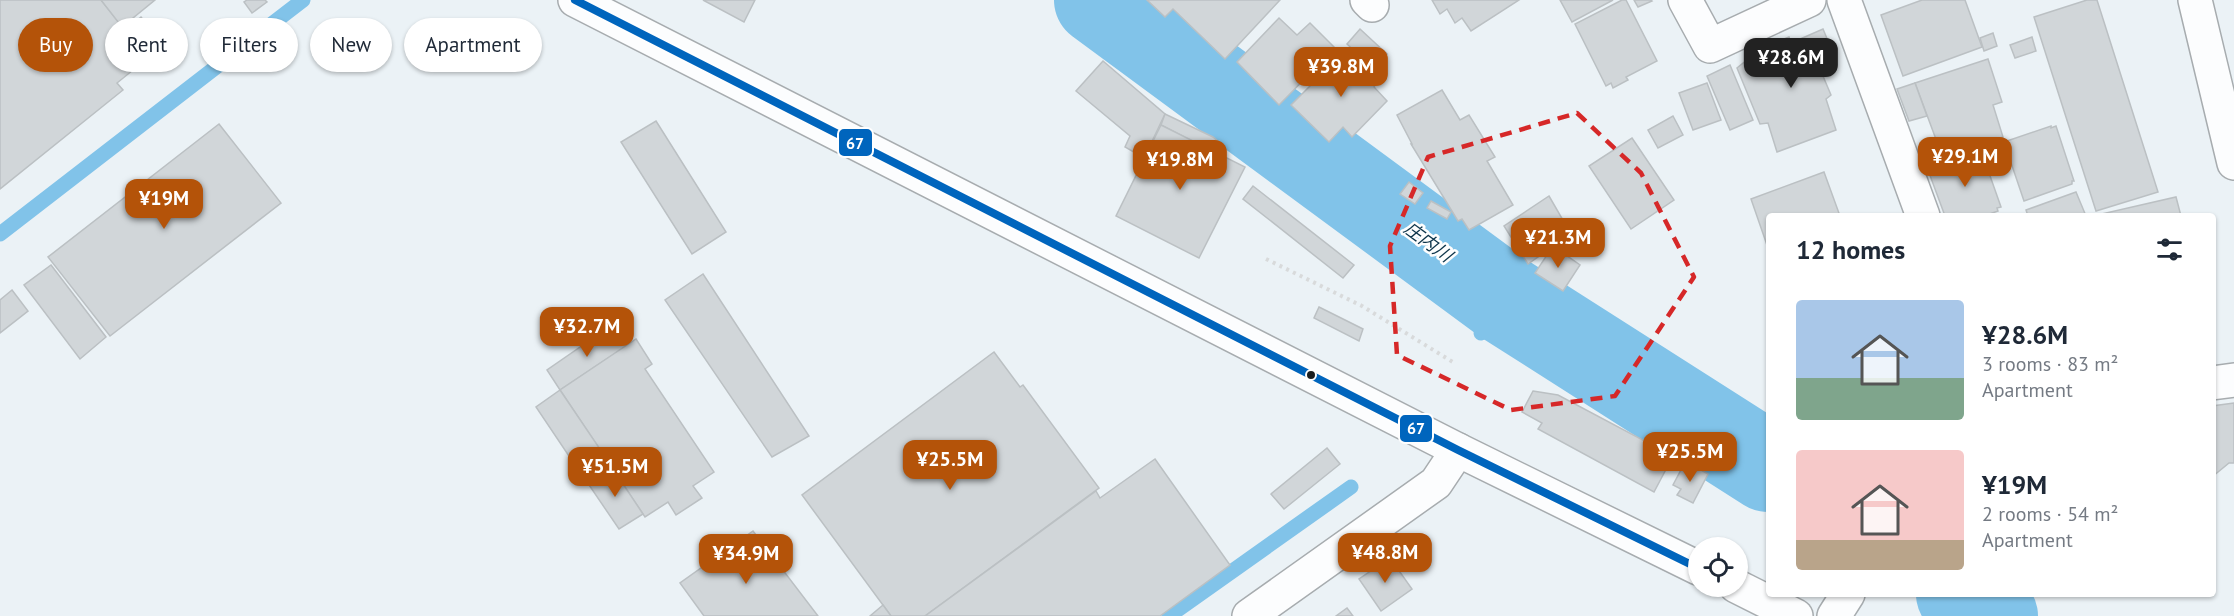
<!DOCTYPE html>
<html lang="en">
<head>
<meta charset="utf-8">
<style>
  body { margin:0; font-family:"PT Sans","Noto Sans JP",sans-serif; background:#f2f2f3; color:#1f2937; height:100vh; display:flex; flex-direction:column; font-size:22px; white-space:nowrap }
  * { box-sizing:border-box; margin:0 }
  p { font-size:20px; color:#747a83 }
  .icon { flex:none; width:33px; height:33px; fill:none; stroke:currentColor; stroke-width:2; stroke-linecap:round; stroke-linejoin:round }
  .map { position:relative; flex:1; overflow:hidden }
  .side { position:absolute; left:1766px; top:213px; width:450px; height:384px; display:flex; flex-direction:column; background:#fff; border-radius:6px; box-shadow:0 2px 4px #0004 }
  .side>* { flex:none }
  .guide { position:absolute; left:18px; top:18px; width:570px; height:54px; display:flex; gap:12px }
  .fabs { position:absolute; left:1688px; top:537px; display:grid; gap:12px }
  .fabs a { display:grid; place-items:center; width:60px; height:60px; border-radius:50%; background:#fff; box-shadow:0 2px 4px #0004; font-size:30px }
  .price { position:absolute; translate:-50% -51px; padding:0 14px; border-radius:12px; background:#b45309; color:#fff; font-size:20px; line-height:39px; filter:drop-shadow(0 2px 3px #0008) }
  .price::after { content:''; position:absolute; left:50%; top:36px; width:18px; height:14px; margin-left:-9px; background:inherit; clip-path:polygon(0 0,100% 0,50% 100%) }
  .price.selected { background:#222; color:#fff }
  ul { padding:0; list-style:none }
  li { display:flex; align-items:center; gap:18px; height:150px; padding:0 30px }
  li span { display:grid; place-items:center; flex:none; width:168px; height:120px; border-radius:6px; color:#555 }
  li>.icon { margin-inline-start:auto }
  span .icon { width:72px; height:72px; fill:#fffc; stroke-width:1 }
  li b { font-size:26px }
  h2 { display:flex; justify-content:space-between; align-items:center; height:72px; padding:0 30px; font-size:26px }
  .pill { padding:0 21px; border-radius:27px; background:#fff; box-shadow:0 2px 4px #0004; font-size:21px; line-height:54px }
  .pill.selected { background:#b45309; color:#fff }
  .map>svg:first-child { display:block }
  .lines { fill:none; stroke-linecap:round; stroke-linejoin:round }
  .stream { stroke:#81c3e9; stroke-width:15 }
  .river { stroke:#81c3e9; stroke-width:90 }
  .building { fill:#d1d6d9; stroke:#bbc0c3; stroke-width:1.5 }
  .street-casing { stroke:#a7acaf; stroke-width:36 }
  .highway-casing { stroke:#a7acaf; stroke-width:36 }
  .path { stroke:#d8dadb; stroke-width:4; stroke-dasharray:3 4.5; stroke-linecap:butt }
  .street { stroke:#fcfdfe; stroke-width:33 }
  .highway { stroke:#fcfdfe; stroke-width:33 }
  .bus-1-casing { stroke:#fefefe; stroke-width:12 }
  .bus-1 { stroke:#0065bd; stroke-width:8 }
  .marked { fill:none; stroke:#d62828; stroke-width:4.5; stroke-dasharray:12 8; stroke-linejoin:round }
  .bus-dot { fill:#1a1e20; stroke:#fefefe; stroke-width:2 }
  .labels { text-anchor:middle; stroke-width:5; stroke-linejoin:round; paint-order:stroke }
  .water-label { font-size:18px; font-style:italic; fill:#0c344a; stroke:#fefefe }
  .line-badge { stroke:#fefefe; stroke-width:2 }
  .badge-label { font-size:16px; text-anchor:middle; font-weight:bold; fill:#fff }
</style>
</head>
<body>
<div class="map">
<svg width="2234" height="616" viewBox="0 0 2234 616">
  <rect width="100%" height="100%" fill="#ebf2f6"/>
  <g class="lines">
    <g class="stream">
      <polyline points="0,234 303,0"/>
      <polyline points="1481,333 1506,300"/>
      <polyline points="1169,616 1351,487"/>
    </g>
    <g class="river">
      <polyline points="1099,0 1506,300 1768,467"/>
      <polyline points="1961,594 1993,616"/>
    </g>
  </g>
  <g class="building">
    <polygon points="0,0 101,0 125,30 141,17 164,45 117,83 123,90 0,189"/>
    <polygon points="101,0 155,0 122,27"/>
    <polygon points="247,0 265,0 267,2 252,13 244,2"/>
    <polygon points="703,0 755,0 744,22"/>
    <polygon points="1147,0 1280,0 1225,59 1173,9 1165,17"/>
    <polygon points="1432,0 1519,0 1471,31 1462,18 1455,23 1447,9 1440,14"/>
    <polygon points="1560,0 1613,0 1572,22"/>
    <polygon points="1622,0 1626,0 1657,61 1626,77 1628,80 1613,88 1611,83 1606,86 1575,24"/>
    <polygon points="1634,0 1651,0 1652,1 1638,7"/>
    <polygon points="1922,0 1965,0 1982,47 1903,76 1881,15"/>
    <polygon points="2087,0 2097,0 2158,192 2096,211 2034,17"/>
    <polygon points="1279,18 1297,35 1310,23 1335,48 1279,105 1237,62"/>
    <polygon points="1360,29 1387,54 1373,69 1347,44"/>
    <polygon points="1823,29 1836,60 1820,69 1831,95 1826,99 1836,130 1777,152 1768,123 1760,124 1737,68 1763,47 1789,37 1791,43"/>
    <polygon points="1993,33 1997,46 1984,51 1980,38"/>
    <polygon points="2032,37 2036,51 2015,58 2010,45"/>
    <polygon points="1347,49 1378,80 1374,87 1387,101 1352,137 1343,127 1329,142 1291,105"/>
    <polygon points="1988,59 2002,102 1993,105 2003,137 1943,158 1915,83"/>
    <polygon points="1103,61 1165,114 1144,158 1125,147 1130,136 1076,91"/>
    <polygon points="1730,65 1753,120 1730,130 1707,76"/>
    <polygon points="1707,83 1721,120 1693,130 1679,93"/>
    <polygon points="1915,83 1927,116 1909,121 1897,89"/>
    <polygon points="1442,90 1460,120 1469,115 1495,157 1487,161 1513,205 1469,230 1462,219 1458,221 1411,144 1412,144 1397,115"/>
    <polygon points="1165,114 1213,137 1220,143 1215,153 1161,125"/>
    <polygon points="1673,116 1683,135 1658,148 1648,130"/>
    <polygon points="656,121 726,232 692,254 621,142"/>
    <polygon points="219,124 281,203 110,336 48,257"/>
    <polygon points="1161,125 1245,167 1199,258 1116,216"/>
    <polygon points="2051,126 2051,128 2056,126 2074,181 2072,181 2072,184 2024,201 2004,142"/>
    <polygon points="1632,138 1674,200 1631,229 1589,166"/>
    <polygon points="1977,153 1979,157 1983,156 2001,207 1997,208 1998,211 1984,216 1945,216 1928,170"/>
    <polygon points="1824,172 1840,216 1768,216 1768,248 1751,199"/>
    <polygon points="1409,182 1423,193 1415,204 1400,194"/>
    <polygon points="1253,186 1354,265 1343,278 1243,199"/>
    <polygon points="2076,192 2086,216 2028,216 2026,210"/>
    <polygon points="1549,196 1571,234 1528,264 1504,226"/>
    <polygon points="2176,197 2181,216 2097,216 2097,215"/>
    <polygon points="1431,201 1451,212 1447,219 1427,208"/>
    <polygon points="1553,246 1580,265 1563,291 1535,273"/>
    <polygon points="51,265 106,337 80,359 24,285"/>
    <polygon points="703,274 809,436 772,457 665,300"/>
    <polygon points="12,290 28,311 0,333 0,300"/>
    <polygon points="1319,307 1363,329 1359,341 1314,318"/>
    <polygon points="612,325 626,346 560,390 547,370"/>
    <polygon points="636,339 652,364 645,369 714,472 693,486 702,498 676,515 668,502 645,517 560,390"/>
    <polygon points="994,352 1020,387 1023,385 1099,488 925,616 891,616 802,495"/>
    <polygon points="560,390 606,458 581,474 536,407"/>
    <polygon points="1533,391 1558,395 1673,456 1654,492 1538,429 1542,423 1522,412"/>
    <polygon points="2234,403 2234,463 2229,463 2212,477 2212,406"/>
    <polygon points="1327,448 1340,464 1284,509 1271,494"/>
    <polygon points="1155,459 1230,565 1160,616 925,616 1096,491 1100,498"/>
    <polygon points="611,466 643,514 619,529 587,482"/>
    <polygon points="1694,466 1708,474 1693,503 1677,495 1681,489 1673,485 1682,468 1690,471"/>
    <polygon points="753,531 818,616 704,616 680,583"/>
    <polygon points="1390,558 1412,589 1381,611 1359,579"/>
    <polygon points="883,605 891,616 870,616"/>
    <polygon points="1347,608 1353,616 1336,616"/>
  </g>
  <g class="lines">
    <g class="street-casing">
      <g id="street">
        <polyline points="1367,0 1372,5"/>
        <polyline points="1685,0 1710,46 1809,0"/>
        <polyline points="1844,0 1923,216"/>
        <polyline points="2195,0 2234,163"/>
        <polyline points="2212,383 2234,380"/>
        <polyline points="1249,616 1436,483 1458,450"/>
        <polyline points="1834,616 1848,594"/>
      </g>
    </g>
    <g class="highway-casing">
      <g id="highway">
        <polyline points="575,0 1458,450 1698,568"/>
        <polyline points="1736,586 1796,616"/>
      </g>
    </g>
    <polyline class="path" points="1266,259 1362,306 1456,364"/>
    <use href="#street" class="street"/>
    <use href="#highway" class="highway"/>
    <g class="bus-1-casing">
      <polyline id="bus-1" points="575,0 1458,450 1698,568"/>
    </g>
    <use href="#bus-1" class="bus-1"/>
  </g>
  <path class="marked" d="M1577,113L1641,173L1694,277L1615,396L1511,410L1397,355L1390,246L1428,157Z"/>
  <circle class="bus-dot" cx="1311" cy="375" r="5"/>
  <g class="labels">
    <g class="water-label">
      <text transform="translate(1428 242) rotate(36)" y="6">庄内川</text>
    </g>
  </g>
  <g class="line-badge">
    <rect x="838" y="128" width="35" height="29" rx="6" fill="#0065bd"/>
    <rect x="1399" y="414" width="34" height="29" rx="6" fill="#0065bd"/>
  </g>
  <g class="badge-label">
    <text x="855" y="149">67</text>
    <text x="1416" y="434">67</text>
  </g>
</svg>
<div class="fabs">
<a><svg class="icon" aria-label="locate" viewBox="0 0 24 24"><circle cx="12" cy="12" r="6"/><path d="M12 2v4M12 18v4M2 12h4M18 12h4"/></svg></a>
</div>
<b class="price selected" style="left:1791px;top:89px">¥28.6M</b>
<b class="price" style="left:1341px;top:98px">¥39.8M</b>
<b class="price" style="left:1965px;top:188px">¥29.1M</b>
<b class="price" style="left:1180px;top:191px">¥19.8M</b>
<b class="price" style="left:164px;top:230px">¥19M</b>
<b class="price" style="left:1558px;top:269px">¥21.3M</b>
<b class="price" style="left:587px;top:358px">¥32.7M</b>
<b class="price" style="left:1690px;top:483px">¥25.5M</b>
<b class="price" style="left:950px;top:491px">¥25.5M</b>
<b class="price" style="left:615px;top:498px">¥51.5M</b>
<b class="price" style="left:1385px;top:584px">¥48.8M</b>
<b class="price" style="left:746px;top:585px">¥34.9M</b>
<div class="guide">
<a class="pill selected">Buy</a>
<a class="pill">Rent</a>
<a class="pill">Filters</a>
<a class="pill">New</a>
<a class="pill">Apartment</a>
</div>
<section class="side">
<h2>12 homes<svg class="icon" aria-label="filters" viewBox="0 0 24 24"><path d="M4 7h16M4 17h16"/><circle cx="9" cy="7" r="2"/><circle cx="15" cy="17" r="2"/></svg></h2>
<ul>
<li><span style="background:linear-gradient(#a9c7e8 65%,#7fa58c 0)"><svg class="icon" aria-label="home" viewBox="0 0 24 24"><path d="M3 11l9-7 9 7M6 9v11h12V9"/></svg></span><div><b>¥28.6M</b><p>3 rooms · 83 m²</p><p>Apartment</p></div></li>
<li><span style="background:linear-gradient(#f6c9c9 75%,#b9a48a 0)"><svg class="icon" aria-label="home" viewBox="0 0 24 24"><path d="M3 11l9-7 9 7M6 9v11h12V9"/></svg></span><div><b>¥19M</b><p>2 rooms · 54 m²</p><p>Apartment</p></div></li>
</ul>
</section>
</div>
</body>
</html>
